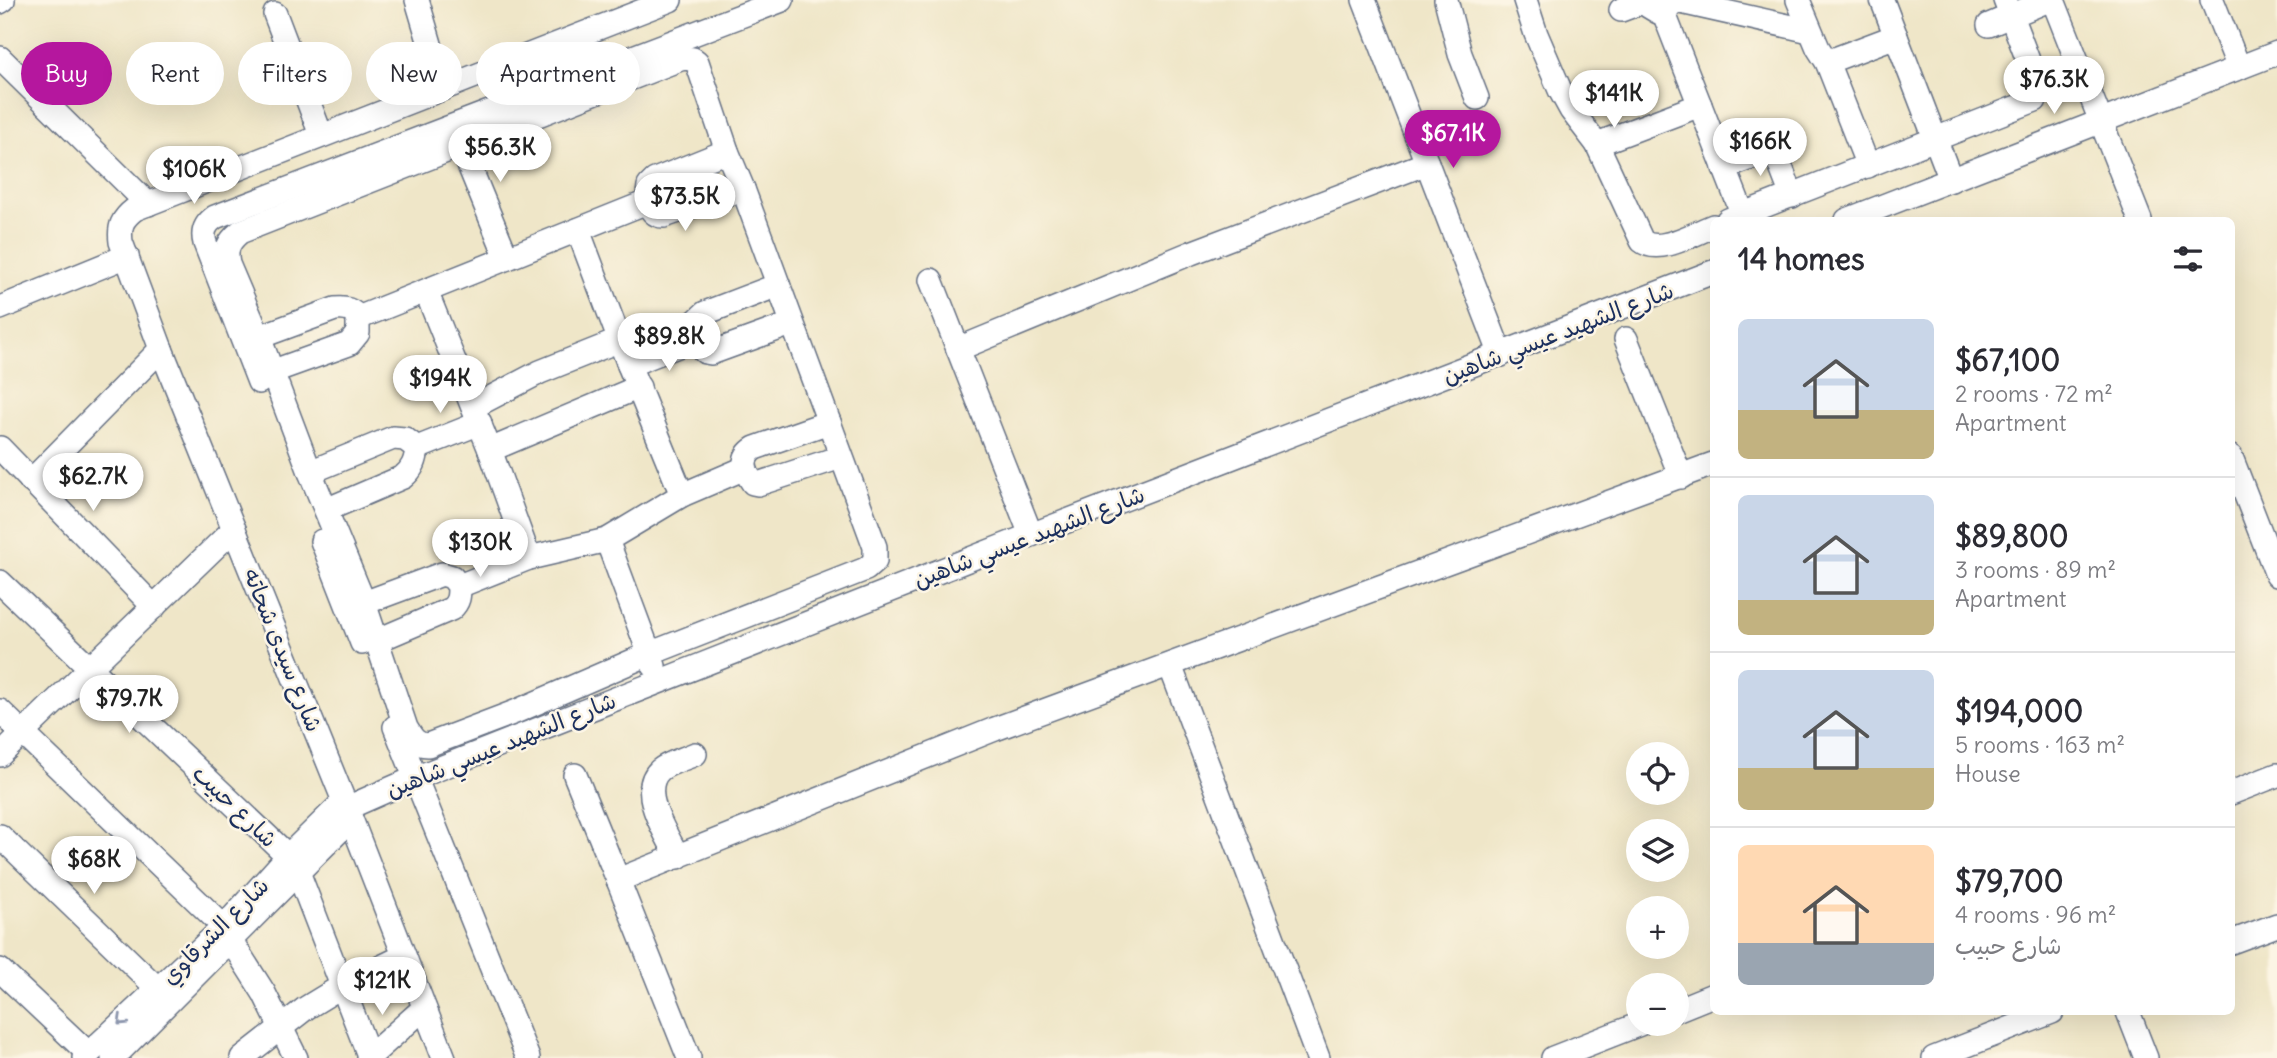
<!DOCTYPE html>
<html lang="en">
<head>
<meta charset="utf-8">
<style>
  body { margin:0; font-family:Delius,"Playpen Sans Arabic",sans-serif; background:#f2f2f3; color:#2b2b33; height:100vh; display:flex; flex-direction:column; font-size:26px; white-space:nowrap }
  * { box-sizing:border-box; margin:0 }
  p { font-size:23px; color:#7c7c81 }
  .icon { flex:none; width:38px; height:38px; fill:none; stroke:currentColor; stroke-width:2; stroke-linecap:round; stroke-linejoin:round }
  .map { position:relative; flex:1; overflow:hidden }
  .drawer { position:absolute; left:1710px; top:217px; width:525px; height:798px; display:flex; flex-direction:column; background:#fff; border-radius:10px; box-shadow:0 7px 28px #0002 }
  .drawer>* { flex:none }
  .top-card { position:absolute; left:21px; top:42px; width:665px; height:63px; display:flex; gap:14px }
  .controls { position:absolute; left:1626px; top:742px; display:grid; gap:14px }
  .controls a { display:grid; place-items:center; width:63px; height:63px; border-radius:50%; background:#fff; box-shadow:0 7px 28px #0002; font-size:35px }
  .price { position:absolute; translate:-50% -60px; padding:0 16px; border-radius:24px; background:#fff; color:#222; font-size:23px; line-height:46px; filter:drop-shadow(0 2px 4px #0008) }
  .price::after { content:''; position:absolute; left:50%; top:42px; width:21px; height:16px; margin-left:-10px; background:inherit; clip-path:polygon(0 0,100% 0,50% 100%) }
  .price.selected { background:#b5179e; color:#fff }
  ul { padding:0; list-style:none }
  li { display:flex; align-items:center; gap:21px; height:175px; padding:0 28px }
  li+li { border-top:2px solid #e1e1e2 }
  li span { display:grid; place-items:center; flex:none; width:196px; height:140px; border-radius:10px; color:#555 }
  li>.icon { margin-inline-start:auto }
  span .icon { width:84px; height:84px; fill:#fffc; stroke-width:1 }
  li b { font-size:30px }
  h2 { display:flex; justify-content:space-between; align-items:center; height:84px; padding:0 28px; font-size:30px }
  .chip { padding:0 24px; border-radius:32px; background:#fff; box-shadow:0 7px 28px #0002; font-size:24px; line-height:63px }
  .chip.selected { background:#b5179e; color:#fff }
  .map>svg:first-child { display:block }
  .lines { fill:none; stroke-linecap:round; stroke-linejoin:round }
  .minor-casing { stroke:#656f83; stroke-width:26 }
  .minor { stroke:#fff; stroke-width:23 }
  .oneway { stroke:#8d97ae }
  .labels { text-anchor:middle; stroke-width:5; stroke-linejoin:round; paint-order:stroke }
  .street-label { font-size:23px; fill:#1b2f5e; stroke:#fcf5e5 }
</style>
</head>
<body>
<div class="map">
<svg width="2277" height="1058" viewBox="0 0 2277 1058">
  <rect width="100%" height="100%" fill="#fcf5e5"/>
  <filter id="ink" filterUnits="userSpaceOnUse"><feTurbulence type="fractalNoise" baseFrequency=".0143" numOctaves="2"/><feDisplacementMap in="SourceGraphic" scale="14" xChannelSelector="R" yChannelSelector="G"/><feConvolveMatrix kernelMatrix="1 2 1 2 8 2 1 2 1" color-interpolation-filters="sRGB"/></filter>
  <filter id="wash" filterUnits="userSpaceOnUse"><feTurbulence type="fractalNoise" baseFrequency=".00686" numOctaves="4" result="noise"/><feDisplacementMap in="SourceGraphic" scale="28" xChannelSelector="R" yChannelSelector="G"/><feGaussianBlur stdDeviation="1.57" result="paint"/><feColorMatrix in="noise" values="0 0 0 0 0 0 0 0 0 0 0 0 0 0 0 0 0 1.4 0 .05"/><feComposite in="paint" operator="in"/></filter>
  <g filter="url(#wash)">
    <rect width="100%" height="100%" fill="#efe6c8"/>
  </g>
  <g filter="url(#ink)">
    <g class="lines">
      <g class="minor-casing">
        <g id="minor">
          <polyline points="417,0 443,88"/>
          <polyline points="1364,0 1501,355"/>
          <polyline points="1446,0 1460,54 1477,98"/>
          <path d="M1525,0L1536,34L1560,90L1571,110L1597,144L1642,241C1659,255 1695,233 1713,226"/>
          <polyline points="1646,0 1648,6 1658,12 1669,7 1672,0"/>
          <polyline points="1672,0 1810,31"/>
          <polyline points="1798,0 1818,48 1827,62 1868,166"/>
          <polyline points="1882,0 1951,180"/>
          <polyline points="2053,0 2140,220"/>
          <polyline points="2212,0 2239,68"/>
          <polyline points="0,2 3,0"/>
          <polyline points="1621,10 1645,1"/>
          <polyline points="1663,11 1745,220"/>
          <polyline points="275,14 321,135"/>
          <polyline points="1989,25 2049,0"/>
          <polyline points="0,58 148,204"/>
          <path d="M683,58L693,59L697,62L727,151L743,189L875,547V561L866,569L649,654L515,712L428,745C416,745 412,738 406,728L364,603L310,472L259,337L228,264C225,249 228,242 240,232Z"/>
          <polyline points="1827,62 1896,36"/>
          <polyline points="455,131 507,258"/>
          <polyline points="1597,144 1700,105"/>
          <polyline points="1724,168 1768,152 1775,152 1792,196"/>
          <path d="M647,202C651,210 654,216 664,216L743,189"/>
          <polyline points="1728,220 2035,100 2039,89 2005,0"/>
          <polyline points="1847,220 2277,53"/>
          <polyline points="578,230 629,365 682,495"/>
          <polyline points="931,280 1031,535"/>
          <polyline points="778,285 705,313 694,323 693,340 705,352 711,353 791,324"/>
          <polyline points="426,291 490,450 529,558"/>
          <polyline points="0,308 127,256"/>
          <path d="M259,337L335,309C345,308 352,309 358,318L647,202L649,186L655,180L727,151"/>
          <polyline points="1626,339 1681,477"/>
          <polyline points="958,349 1191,253 1427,163"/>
          <polyline points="629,365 693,340"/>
          <polyline points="271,372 349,344 358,333 358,318"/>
          <path d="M259,382L205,243C202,232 205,224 215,217L782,0"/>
          <polyline points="473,407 540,372 620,340"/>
          <path d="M829,422L755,448C740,457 744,471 753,483L758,484L841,457"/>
          <polyline points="0,448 154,607"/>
          <polyline points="417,448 480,423"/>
          <polyline points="490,450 639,387"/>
          <polyline points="2231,457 2277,575"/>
          <path d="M310,472L393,438L405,439L417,448C416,460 413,469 403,477L326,510"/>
          <polyline points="31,481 161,349"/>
          <polyline points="607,540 682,495 745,468"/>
          <polyline points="322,541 362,643"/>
          <polyline points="0,582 288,856"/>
          <polyline points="459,586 529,558 607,540 654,666"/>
          <path d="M364,603L442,574L452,577L459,586C459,596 459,602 451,609L376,641"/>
          <polyline points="1170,665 1318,1058"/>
          <polyline points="0,711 224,927"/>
          <polyline points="395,727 528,1058"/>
          <polyline points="0,755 234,529"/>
          <polyline points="575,775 618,880"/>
          <polyline points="2231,793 2277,775"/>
          <polyline points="347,808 415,778 1031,535 1713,272"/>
          <polyline points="0,836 157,988"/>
          <path d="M678,857C667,835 637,791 660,770C668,763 684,759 695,754"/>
          <polyline points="298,872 370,1058"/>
          <polyline points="231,941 264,993 296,1058"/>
          <polyline points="2231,942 2277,925"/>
          <polyline points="0,970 88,1053"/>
          <polyline points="1676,1010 1713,995"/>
          <polyline points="2128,1012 2146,1058"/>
          <polyline points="84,1058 224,927 288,856 344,801"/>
          <polyline points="113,1058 351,819"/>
          <polyline points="242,1058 306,1008 342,986 404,956"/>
          <polyline points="368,1058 424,1008"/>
          <path d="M444,1058L344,801L161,349L121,242C119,226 122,219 135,209L670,0"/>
          <polyline points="689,1058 618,880 995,729 1713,464"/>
          <polyline points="1553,1058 1640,1024"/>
          <polyline points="1934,1058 2052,1012"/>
        </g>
      </g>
      <use href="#minor" class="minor"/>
    </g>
    <defs><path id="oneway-chevron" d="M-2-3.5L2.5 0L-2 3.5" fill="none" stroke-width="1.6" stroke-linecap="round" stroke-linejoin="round" transform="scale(1.75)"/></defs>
    <use class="oneway" href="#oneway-chevron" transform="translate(122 1021) rotate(137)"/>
  </g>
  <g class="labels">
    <g class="street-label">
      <text transform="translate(1558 333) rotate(-21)" y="8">شارع الشهيد عيسي شاهين</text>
      <text transform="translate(1029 537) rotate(-21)" y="8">شارع الشهيد عيسي شاهين</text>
      <text transform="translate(283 650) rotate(68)" y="8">شارع سيدى شحاته</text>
      <text transform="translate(501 745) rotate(-22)" y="8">شارع الشهيد عيسي شاهين</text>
      <text transform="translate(235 806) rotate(44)" y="8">شارع حبيب</text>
      <text transform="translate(215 931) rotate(-45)" y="8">شارع الشرقاوي</text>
    </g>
  </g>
</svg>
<div class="controls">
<a><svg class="icon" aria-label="locate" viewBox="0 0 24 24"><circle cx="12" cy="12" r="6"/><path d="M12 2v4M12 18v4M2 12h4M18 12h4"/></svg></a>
<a><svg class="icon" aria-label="layers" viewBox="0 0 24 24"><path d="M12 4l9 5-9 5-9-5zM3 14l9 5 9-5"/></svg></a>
<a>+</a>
<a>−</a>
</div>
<b class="price" style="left:2054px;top:116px">$76.3K</b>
<b class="price" style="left:1614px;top:130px">$141K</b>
<b class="price selected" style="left:1453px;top:170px">$67.1K</b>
<b class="price" style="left:1760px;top:178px">$166K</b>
<b class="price" style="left:500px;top:184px">$56.3K</b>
<b class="price" style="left:194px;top:206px">$106K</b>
<b class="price" style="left:685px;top:233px">$73.5K</b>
<b class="price" style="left:669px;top:373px">$89.8K</b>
<b class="price" style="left:440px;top:415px">$194K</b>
<b class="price" style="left:93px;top:513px">$62.7K</b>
<b class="price" style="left:480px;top:579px">$130K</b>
<b class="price" style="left:129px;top:735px">$79.7K</b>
<b class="price" style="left:94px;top:896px">$68K</b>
<b class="price" style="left:382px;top:1017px">$121K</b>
<div class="top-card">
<a class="chip selected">Buy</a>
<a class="chip">Rent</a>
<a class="chip">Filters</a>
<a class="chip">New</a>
<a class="chip">Apartment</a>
</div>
<section class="drawer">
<h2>14 homes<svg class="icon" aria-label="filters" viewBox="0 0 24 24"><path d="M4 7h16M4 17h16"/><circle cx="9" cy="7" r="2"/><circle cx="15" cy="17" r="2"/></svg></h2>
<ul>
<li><span style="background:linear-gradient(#c9d6e8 65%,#c2b280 0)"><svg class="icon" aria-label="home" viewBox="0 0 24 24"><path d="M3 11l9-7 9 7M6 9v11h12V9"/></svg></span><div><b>$67,100</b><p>2 rooms · 72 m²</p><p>Apartment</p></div></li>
<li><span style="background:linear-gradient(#c9d6e8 75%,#c2b280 0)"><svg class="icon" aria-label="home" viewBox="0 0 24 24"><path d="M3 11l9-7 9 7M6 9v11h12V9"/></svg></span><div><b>$89,800</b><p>3 rooms · 89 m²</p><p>Apartment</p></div></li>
<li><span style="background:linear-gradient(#c9d6e8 70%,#c2b280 0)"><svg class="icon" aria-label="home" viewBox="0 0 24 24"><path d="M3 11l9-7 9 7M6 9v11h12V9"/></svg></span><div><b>$194,000</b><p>5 rooms · 163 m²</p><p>House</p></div></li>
<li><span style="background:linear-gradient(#ffd9b3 70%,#9aa5b1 0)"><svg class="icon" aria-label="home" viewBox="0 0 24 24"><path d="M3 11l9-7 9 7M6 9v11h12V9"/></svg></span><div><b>$79,700</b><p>4 rooms · 96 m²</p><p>شارع حبيب</p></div></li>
</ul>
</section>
</div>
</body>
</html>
